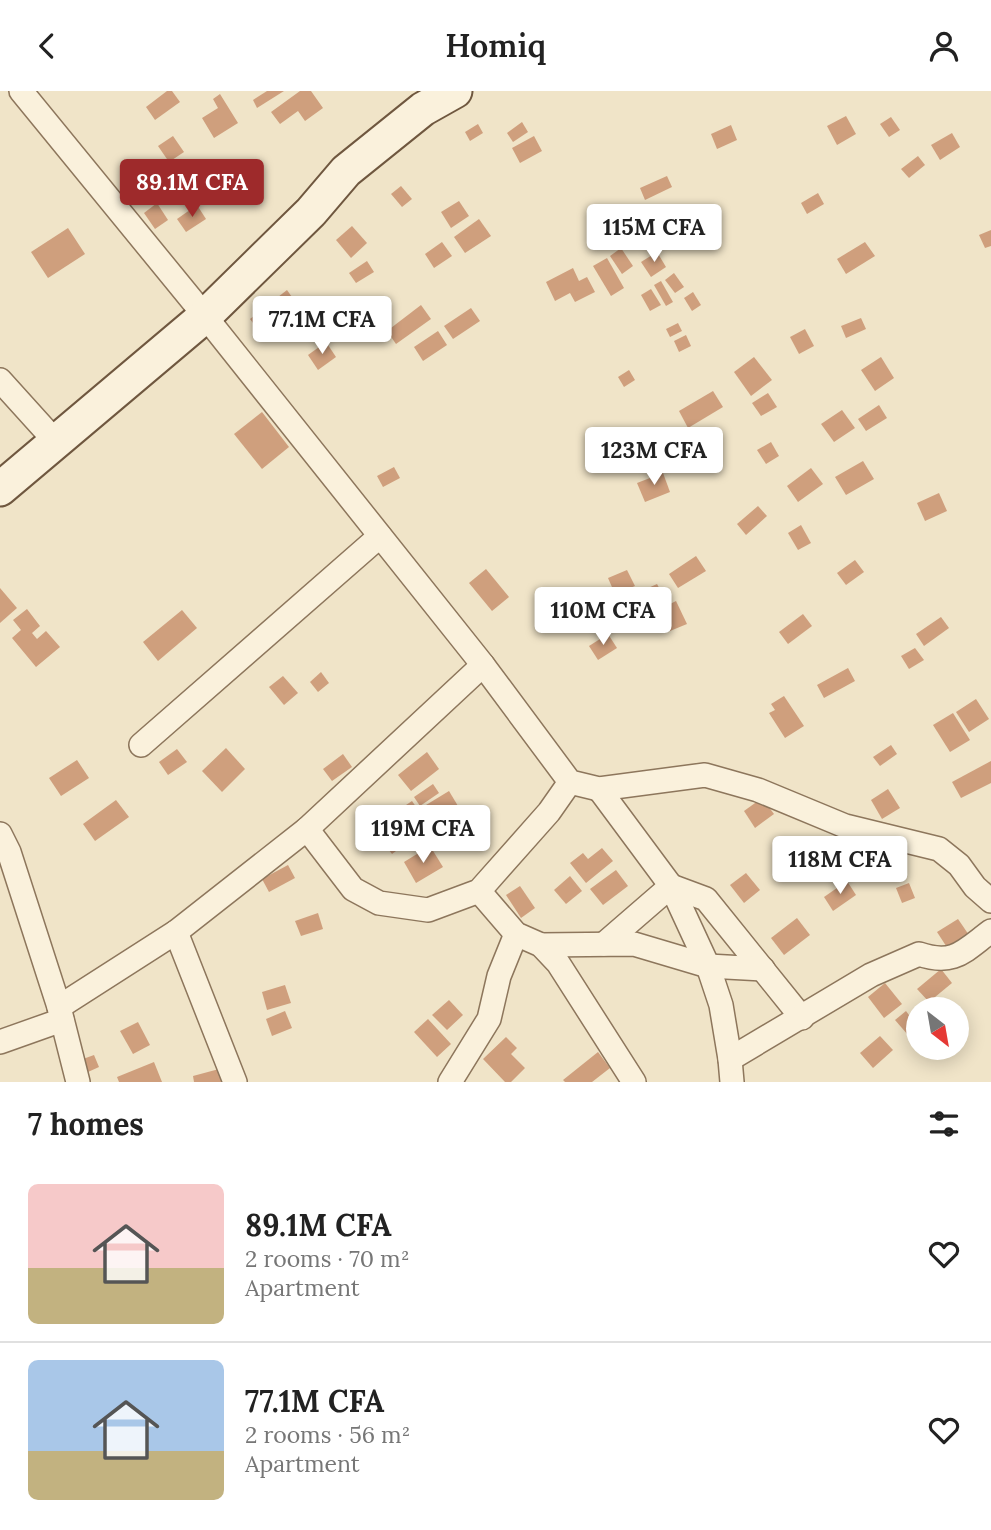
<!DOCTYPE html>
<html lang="en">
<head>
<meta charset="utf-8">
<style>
  body { margin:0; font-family:Lora,serif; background:#f6f6f6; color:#222; height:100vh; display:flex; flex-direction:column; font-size:26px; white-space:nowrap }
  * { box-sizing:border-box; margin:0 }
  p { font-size:23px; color:#767676 }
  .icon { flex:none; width:38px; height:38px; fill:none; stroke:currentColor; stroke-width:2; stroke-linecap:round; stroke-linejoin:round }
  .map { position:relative; height:991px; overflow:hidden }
  .panel { display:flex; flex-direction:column; background:#fff; flex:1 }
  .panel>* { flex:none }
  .needle { width:46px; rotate:149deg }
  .tools { position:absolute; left:906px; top:906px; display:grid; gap:14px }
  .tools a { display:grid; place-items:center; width:63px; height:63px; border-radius:50%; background:#fff; box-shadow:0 4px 18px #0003; font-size:35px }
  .price { position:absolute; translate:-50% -60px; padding:0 16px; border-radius:7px; background:#fff; color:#222; font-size:23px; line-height:46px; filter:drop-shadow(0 2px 4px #0008) }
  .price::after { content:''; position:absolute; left:50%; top:42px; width:21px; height:16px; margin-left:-10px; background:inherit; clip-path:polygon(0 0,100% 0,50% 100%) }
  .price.selected { background:#9e2a2b; color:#fff }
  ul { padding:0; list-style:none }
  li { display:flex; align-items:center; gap:21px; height:175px; padding:0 28px }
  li+li { border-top:2px solid #e0e0e0 }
  li span { display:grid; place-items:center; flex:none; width:196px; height:140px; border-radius:10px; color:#555 }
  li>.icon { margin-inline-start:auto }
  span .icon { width:84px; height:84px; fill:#fffc; stroke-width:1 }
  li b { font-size:30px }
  h2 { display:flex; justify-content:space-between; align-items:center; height:84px; padding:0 28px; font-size:30px }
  header { display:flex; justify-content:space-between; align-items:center; height:91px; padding:0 28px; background:#fff; font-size:32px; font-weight:600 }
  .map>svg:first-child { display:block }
  .building { fill:#cf9f7d }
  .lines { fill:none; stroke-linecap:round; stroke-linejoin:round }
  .street-casing { stroke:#8d765c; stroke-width:26 }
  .secondary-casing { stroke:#6f573f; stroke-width:37 }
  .street { stroke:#faf1dc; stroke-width:23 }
  .secondary { stroke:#faf1dc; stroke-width:33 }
</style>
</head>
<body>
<header><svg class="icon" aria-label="back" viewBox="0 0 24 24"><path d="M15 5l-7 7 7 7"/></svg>Homiq<svg class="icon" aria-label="person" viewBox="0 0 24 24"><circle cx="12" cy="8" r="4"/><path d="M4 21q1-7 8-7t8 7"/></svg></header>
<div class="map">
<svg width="991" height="991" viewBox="0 0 991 991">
  <rect width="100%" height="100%" fill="#f0e4c8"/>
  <g class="building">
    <polygon points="167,0 172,0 180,11 155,29 146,16"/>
    <polygon points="267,0 284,0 257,17 253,9"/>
    <polygon points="300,0 311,0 323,17 305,30 298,20 280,33 271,21"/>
    <polygon points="220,3 238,32 214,47 202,27 218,17 213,8"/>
    <polygon points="846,25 856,43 837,54 827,35"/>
    <polygon points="891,26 900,39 889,46 880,33"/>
    <polygon points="522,31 528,41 513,51 507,42"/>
    <polygon points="478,33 483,42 470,50 465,41"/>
    <polygon points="731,34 737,49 717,58 711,43"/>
    <polygon points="952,42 960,56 940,69 931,54"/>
    <polygon points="173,45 184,61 169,71 158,55"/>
    <polygon points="534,45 542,60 520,72 512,57"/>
    <polygon points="918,65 925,74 909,87 901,78"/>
    <polygon points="667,85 672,96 645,109 640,97"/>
    <polygon points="401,95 412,108 402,116 391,103"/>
    <polygon points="818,102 824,113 807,123 801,112"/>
    <polygon points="459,110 469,125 451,137 441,121"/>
    <polygon points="157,112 168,129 155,138 144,122"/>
    <polygon points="197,114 206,128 186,141 177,128"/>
    <polygon points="479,128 491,145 465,162 454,146"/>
    <polygon points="352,135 367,152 351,167 336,149"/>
    <polygon points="68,137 85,163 48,187 31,161"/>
    <polygon points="991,139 991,155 985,157 979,144"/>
    <polygon points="442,151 452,165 434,177 425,163"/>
    <polygon points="865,151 875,165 846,183 837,168"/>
    <polygon points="621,157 633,175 622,183 610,165"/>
    <polygon points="657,161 666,176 651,186 641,171"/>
    <polygon points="607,167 624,197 611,205 593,175"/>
    <polygon points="367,170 374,181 356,192 349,182"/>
    <polygon points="573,177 579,190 587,186 595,201 575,211 570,202 555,210 546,191"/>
    <polygon points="674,182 684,196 675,202 665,189"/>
    <polygon points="661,190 673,211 666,215 654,194"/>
    <polygon points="651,198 661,214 650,220 641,204"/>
    <polygon points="287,199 299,216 262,244 250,228"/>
    <polygon points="693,201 701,214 692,220 684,207"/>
    <polygon points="421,214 431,228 396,253 387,240"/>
    <polygon points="471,217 480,230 453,248 444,235"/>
    <polygon points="861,227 866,238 846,247 841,235"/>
    <polygon points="678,232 682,240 670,246 666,238"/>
    <polygon points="805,238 814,255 799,263 790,246"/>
    <polygon points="438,240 447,254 423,270 414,256"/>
    <polygon points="686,244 691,255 679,261 674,250"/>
    <polygon points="326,251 336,266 318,279 308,264"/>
    <polygon points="754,266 772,289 751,305 734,281"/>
    <polygon points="881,266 894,287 875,300 861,279"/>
    <polygon points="629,279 635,289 624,296 618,286"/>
    <polygon points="713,300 723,316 688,337 679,320"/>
    <polygon points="768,302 777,316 761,325 752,312"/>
    <polygon points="879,314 887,327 866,340 858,328"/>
    <polygon points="842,319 855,337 834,351 821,333"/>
    <polygon points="262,321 289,356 262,378 234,343"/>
    <polygon points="771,351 779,365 766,373 757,359"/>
    <polygon points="863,370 874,388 846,404 835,386"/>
    <polygon points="394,376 400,387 383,396 377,385"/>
    <polygon points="811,377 823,393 798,411 787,395"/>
    <polygon points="663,382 670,401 645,411 637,392"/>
    <polygon points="939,402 947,420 925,430 917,412"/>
    <polygon points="758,415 767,425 746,444 737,433"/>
    <polygon points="801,434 811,452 798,459 788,442"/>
    <polygon points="696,465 706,480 678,497 669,483"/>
    <polygon points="855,469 864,481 846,494 837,482"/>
    <polygon points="486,478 509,506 492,520 469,492"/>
    <polygon points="627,479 635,495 615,503 608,487"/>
    <polygon points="657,493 665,508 636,522 628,506"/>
    <polygon points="0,497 17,517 0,532"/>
    <polygon points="676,510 687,533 670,540 660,518"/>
    <polygon points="27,518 40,535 32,542 37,548 46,540 60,556 36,576 12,547 21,539 13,529"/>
    <polygon points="182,519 197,537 158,570 143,551"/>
    <polygon points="803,523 812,535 788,553 779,541"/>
    <polygon points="941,526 949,537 924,555 916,543"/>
    <polygon points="608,543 617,557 598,569 589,555"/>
    <polygon points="915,557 924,569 909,578 901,565"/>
    <polygon points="848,577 855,590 824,607 817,594"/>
    <polygon points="321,581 329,592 318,601 310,591"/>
    <polygon points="283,585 298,602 284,614 269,596"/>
    <polygon points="784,605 804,635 785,647 769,622 775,619 771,613"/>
    <polygon points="976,608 989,628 969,641 956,621"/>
    <polygon points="953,622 970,649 950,661 933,634"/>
    <polygon points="891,654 897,663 880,675 873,666"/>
    <polygon points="226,657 245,678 222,701 202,680"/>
    <polygon points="177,658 187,671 168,684 159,671"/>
    <polygon points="427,661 439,678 411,700 398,684"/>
    <polygon points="343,663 352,676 332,690 323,678"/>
    <polygon points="77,669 89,687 61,705 49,687"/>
    <polygon points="991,670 991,692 961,707 952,691"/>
    <polygon points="433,693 439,702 420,715 414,706"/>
    <polygon points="888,698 900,717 882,728 871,709"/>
    <polygon points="449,700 458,715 436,729 426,714"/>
    <polygon points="762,707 774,723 755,737 744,720"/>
    <polygon points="116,709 129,726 95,750 83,733"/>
    <polygon points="412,710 423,726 414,732 403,716"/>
    <polygon points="402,728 416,745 392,763 379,746"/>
    <polygon points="430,755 443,776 416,792 404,771"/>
    <polygon points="602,757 613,770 586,792 570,772 583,762 588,768"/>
    <polygon points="288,774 295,787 269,801 262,788"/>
    <polygon points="616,779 628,795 603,814 590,798"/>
    <polygon points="746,782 760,799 744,812 730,794"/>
    <polygon points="570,785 582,800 566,813 554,799"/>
    <polygon points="847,790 856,804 833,820 824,806"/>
    <polygon points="909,792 915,807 902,812 896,797"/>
    <polygon points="520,795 535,817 521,827 506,804"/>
    <polygon points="318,822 323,838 301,845 295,830"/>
    <polygon points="797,827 810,844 784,864 771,847"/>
    <polygon points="958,828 971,847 950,861 937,841"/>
    <polygon points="941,878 952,892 929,911 917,898"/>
    <polygon points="885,892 902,913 884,927 868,906"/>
    <polygon points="285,894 291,912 267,919 262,901"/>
    <polygon points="449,909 463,924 447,939 432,924"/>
    <polygon points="285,920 292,937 272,945 266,928"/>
    <polygon points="906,920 918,936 908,944 895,929"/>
    <polygon points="428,928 451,953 437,966 414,941"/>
    <polygon points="138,931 150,954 133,963 120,940"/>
    <polygon points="880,945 893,959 873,977 860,962"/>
    <polygon points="506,946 517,957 511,963 525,977 511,991 505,991 483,968"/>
    <polygon points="598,961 610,977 592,991 565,991 563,989"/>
    <polygon points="94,964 99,976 88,981 83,968"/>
    <polygon points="154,971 162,991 119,991 117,986"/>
    <polygon points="219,978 222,991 194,991 193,985"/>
  </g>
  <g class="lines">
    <g class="street-casing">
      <g id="street">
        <polyline points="21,0 205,225 483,574 570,691 599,698 705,684 758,699 845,735 939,758 959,774 975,796 991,810"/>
        <polyline points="0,289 56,351"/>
        <polyline points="141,654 380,445"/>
        <polyline points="599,698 671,795 708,875 721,914 730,968 732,991"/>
        <polyline points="307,738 353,798 379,812 428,819 479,800 549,721 570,691"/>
        <polyline points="0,743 9,761 59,916 78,991"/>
        <polyline points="479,800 516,843 541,854 558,872 634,991"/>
        <polyline points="176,841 235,991"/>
        <polyline points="604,853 671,795 706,808 802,927"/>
        <polyline points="541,854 634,853 708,875 763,878"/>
        <polyline points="59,916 176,841 307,738 483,574"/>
        <polyline points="0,951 62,929"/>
        <path d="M730,968L871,884L919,863C954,875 964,860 991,840"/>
        <polyline points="450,991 489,928 499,885 516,843"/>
      </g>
    </g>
    <g class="secondary-casing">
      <polyline id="secondary" points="0,398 205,225 311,121 346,80 423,18 455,0"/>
    </g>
    <use href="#street" class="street"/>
    <use href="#secondary" class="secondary"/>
  </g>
</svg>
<div class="tools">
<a><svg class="needle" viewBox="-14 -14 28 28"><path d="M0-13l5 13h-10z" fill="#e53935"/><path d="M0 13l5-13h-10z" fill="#767676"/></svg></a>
</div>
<b class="price selected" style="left:192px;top:128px">89.1M CFA</b>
<b class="price" style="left:654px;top:173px">115M CFA</b>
<b class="price" style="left:322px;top:265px">77.1M CFA</b>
<b class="price" style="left:654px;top:396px">123M CFA</b>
<b class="price" style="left:603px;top:556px">110M CFA</b>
<b class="price" style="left:423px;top:774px">119M CFA</b>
<b class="price" style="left:840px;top:805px">118M CFA</b>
</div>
<section class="panel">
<h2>7 homes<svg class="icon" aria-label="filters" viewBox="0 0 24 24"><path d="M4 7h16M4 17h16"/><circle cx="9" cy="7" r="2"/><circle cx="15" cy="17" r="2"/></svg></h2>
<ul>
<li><span style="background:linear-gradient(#f6c9c9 60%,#c2b280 0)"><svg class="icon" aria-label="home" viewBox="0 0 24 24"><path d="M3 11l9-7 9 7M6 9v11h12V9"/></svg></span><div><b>89.1M CFA</b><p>2 rooms · 70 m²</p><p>Apartment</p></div><svg class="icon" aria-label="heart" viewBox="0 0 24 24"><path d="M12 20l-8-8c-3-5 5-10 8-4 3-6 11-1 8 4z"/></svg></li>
<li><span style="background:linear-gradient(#a9c7e8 65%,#c2b280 0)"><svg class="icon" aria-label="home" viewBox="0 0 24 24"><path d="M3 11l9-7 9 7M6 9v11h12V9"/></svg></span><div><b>77.1M CFA</b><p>2 rooms · 56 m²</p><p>Apartment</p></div><svg class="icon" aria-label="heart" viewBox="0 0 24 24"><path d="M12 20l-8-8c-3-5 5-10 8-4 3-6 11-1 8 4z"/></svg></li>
</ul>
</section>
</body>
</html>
